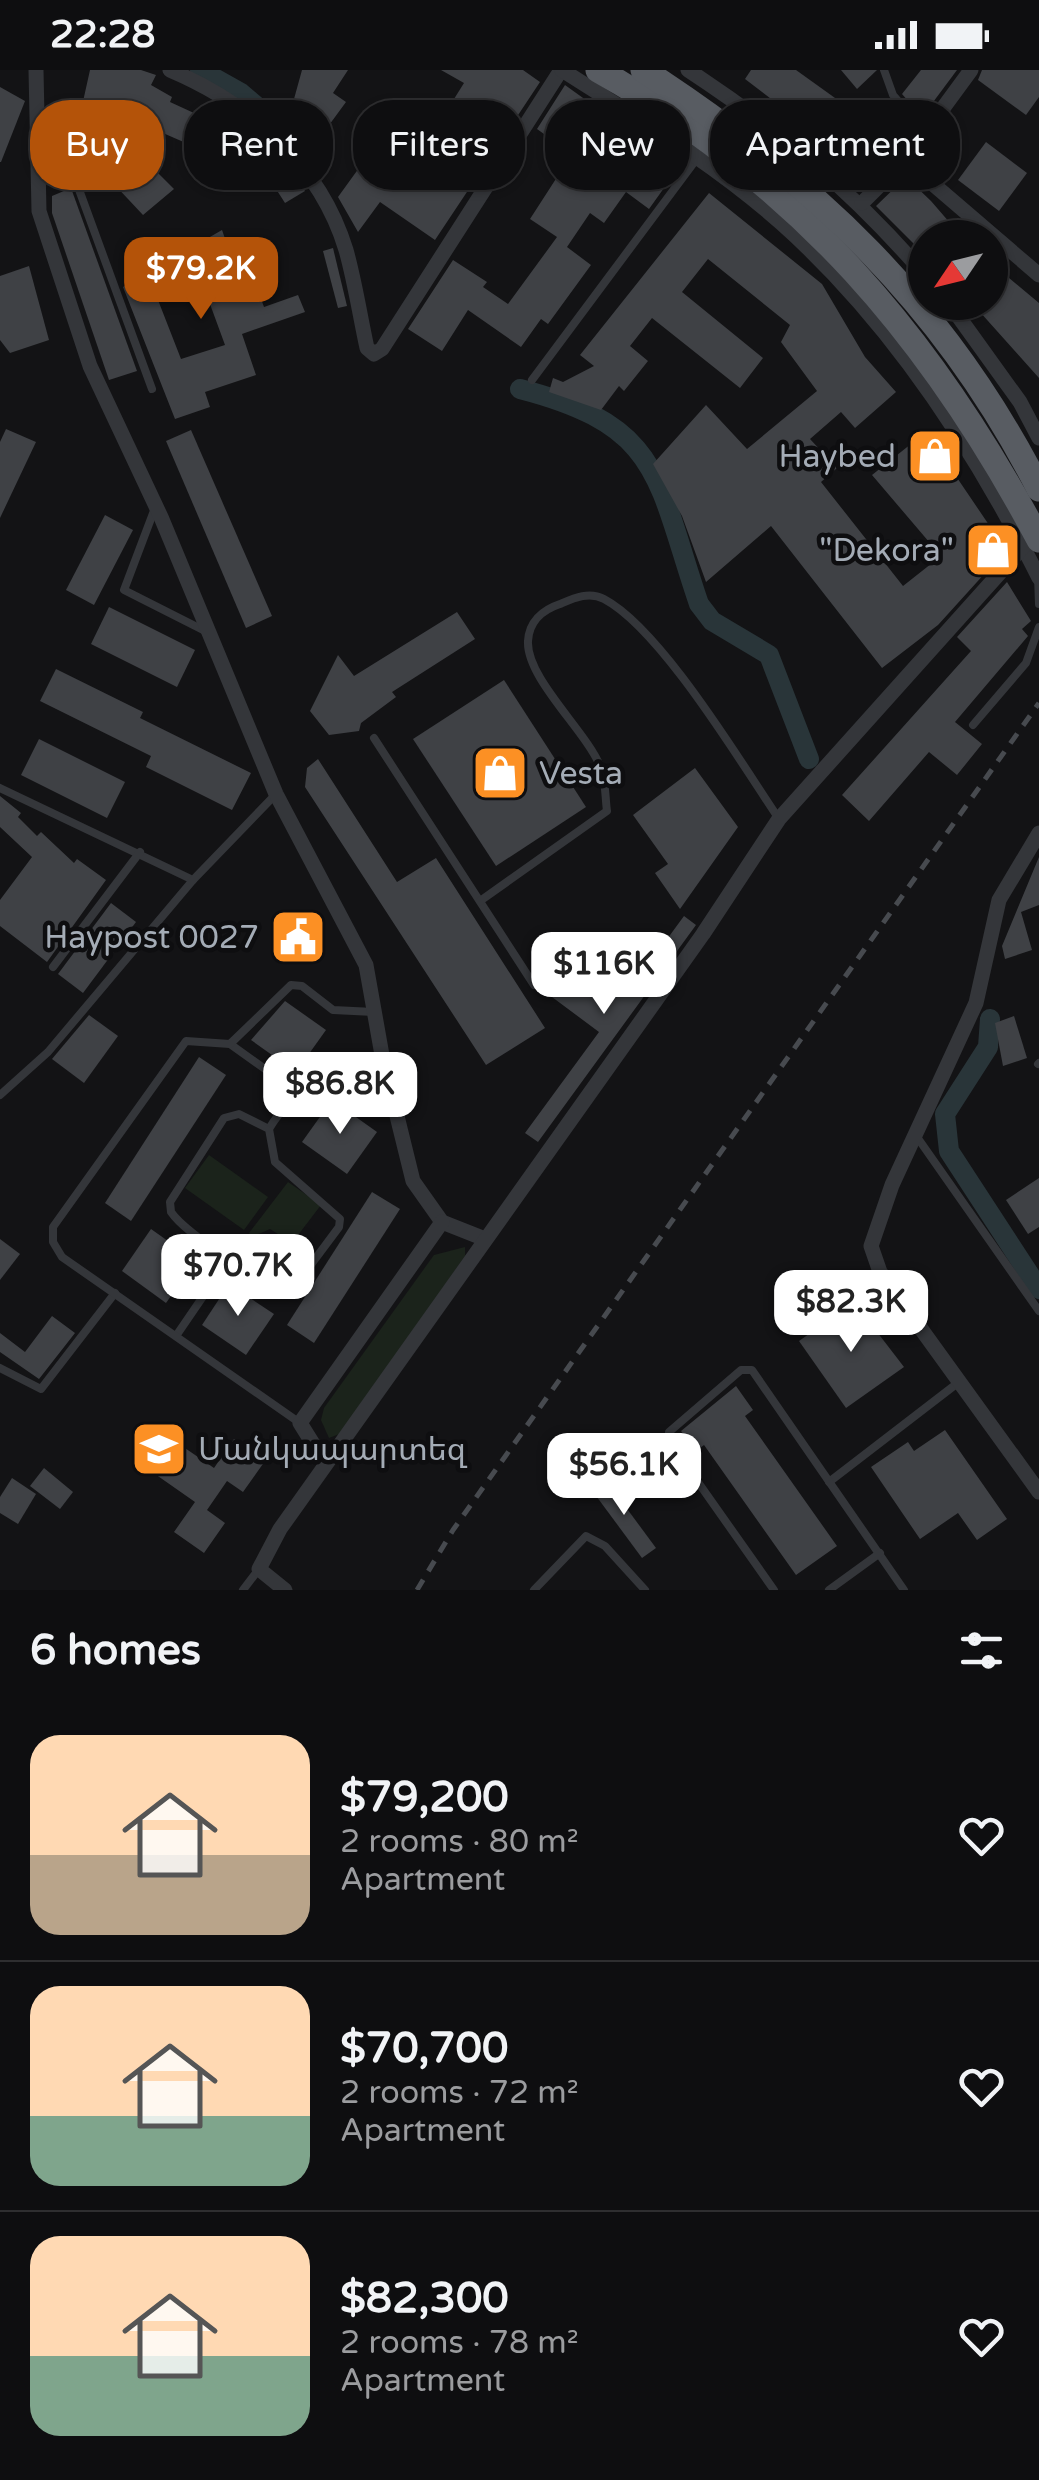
<!DOCTYPE html>
<html lang="en">
<head>
<meta charset="utf-8">
<style>
  body { margin:0; font-family:"Varela Round","Noto Sans Armenian",sans-serif; background:#1c1c1e; color:#f1f3f6; height:100vh; display:flex; flex-direction:column; font-size:38px; white-space:nowrap }
  * { box-sizing:border-box; margin:0 }
  p { font-size:32px; color:#9b9c9f }
  .icon { flex:none; width:55px; height:55px; fill:none; stroke:currentColor; stroke-width:2; stroke-linecap:round; stroke-linejoin:round }
  .map { position:relative; height:1520px; overflow:hidden }
  .drawer { display:flex; flex-direction:column; background:#0e0e10; flex:1 }
  .drawer>* { flex:none }
  .top-card { position:absolute; left:30px; top:30px; width:980px; height:90px; display:flex; gap:20px }
  .needle { width:65px; rotate:235deg }
  .fabs { position:absolute; left:908px; top:150px; display:grid; gap:20px }
  .fabs a { display:grid; place-items:center; width:100px; height:100px; border-radius:50%; background:#0e0e10; box-shadow:0 2px 8px #0004,0 0 0 2px #2e2e30; font-size:50px }
  .price { position:absolute; translate:-50% -85px; padding:0 22px; border-radius:20px; background:#fff; color:#222; font-size:32px; line-height:65px; filter:drop-shadow(0 2px 5px #0008) }
  .price::after { content:''; position:absolute; left:50%; top:60px; width:30px; height:22px; margin-left:-15px; background:inherit; clip-path:polygon(0 0,100% 0,50% 100%) }
  .price.current { background:#b45309; color:#fff }
  ul { padding:0; list-style:none }
  li { display:flex; align-items:center; gap:30px; height:250px; padding:0 30px }
  li+li { border-top:2px solid #2e2e30 }
  li span { display:grid; place-items:center; flex:none; width:280px; height:200px; border-radius:30px; color:#555 }
  li>.icon { margin-inline-start:auto }
  span .icon { width:120px; height:120px; fill:#fffc; stroke-width:1 }
  li b { font-size:42px }
  h2 { display:flex; justify-content:space-between; align-items:center; height:120px; padding:0 30px; font-size:42px }
  .pill { padding:0 35px; border-radius:40px; background:#0e0e10; box-shadow:0 2px 8px #0004,0 0 0 2px #2e2e30; font-size:35px; line-height:90px }
  .pill.current { background:#b45309; color:#fff }
  .status { display:flex; justify-content:space-between; align-items:center; height:70px; padding:0 50px; background:#0e0e10; direction:ltr }
  .status svg { height:28px; fill:currentColor }
  .map>svg:first-child { display:block }
  .green { fill:#1b231b }
  .lines { fill:none; stroke-linecap:round; stroke-linejoin:round }
  .canal { stroke:#293539; stroke-width:20 }
  .building { fill:#3f4145; fill-rule:evenodd }
  .service { stroke:#34363a; stroke-width:8 }
  .minor { stroke:#34363a; stroke-width:15 }
  .trunk { stroke:#585c62; stroke-width:25 }
  .rail { stroke:#474a4f; stroke-width:5; stroke-dasharray:12 10; stroke-linecap:butt }
  .labels { text-anchor:middle; stroke-width:9; stroke-linejoin:round; paint-order:stroke }
  .poi-label { font-size:32px; fill:#a4acb6; stroke:#0e0e10; text-anchor:end }
</style>
</head>
<body>
<div class="status"><b>22:28</b><svg viewBox="0 0 49 12"><path d="M0 12V9h3v3zM5 12V6h3v6zM10 12V3h3v9zM15 12V0h3v12zM26 1h20v11H26zM47 4h2v5h-2z"/></svg></div>
<div class="map">
<svg width="1039" height="1520" viewBox="0 0 1039 1520">
  <rect width="100%" height="100%" fill="#131315"/>
  <g class="green">
    <polygon points="209,1085 268,1127 244,1160 185,1118"/>
    <polygon points="288,1112 321,1135 292,1173 270,1159 252,1167 249,1163"/>
    <polygon points="465,1177 465,1186 342,1363 329,1368 321,1350 324,1338 434,1185"/>
  </g>
  <g class="lines">
    <g class="canal">
      <polyline points="200,0 241,23 282,58"/>
      <path d="M520,319C663,356 656,408 699,534L712,551L769,585L809,689"/>
      <polyline points="990,949 988,977 945,1044 949,1081 1039,1219"/>
    </g>
  </g>
  <g class="building">
    <polygon points="90,0 141,0 156,5 151,15 172,27 170,32 207,49 195,77 156,60 150,71 82,36"/>
    <polygon points="302,0 348,0 333,23 346,32 324,62 310,51 303,60 277,41 294,29"/>
    <polygon points="441,0 523,0 540,12 435,170 380,132 358,162 338,127 372,80 422,116 472,40 454,29 464,13"/>
    <polygon points="751,0 796,0 895,71 869,104 745,9"/>
    <polygon points="841,0 877,0 857,19"/>
    <polygon points="921,0 957,0 922,47 902,24"/>
    <polygon points="982,0 1039,0 1039,27 1026,45 978,10"/>
    <polygon points="565,15 679,97 649,139 626,122 604,153 590,143 567,177 591,195 548,254 541,249 521,277 468,240 442,281 408,259 453,190 487,212 483,217 508,234 557,167 530,149 572,84 537,59"/>
    <polygon points="0,17 25,31 1,92 0,92"/>
    <polygon points="94,70 140,99 153,98 174,119 143,145 113,113 118,104 84,88"/>
    <polygon points="986,72 1027,103 999,141 958,110"/>
    <polygon points="295,107 305,121 285,133 276,119"/>
    <polygon points="906,107 931,131 963,168 925,168 925,185 876,136"/>
    <polygon points="71,118 137,301 109,310 52,143 52,126"/>
    <polygon points="709,123 822,214 865,287 896,322 855,358 841,342 810,369 837,398 821,412 903,516 941,486 872,405 926,362 1006,480 938,555 882,598 771,456 706,512 682,446 653,394 706,335 747,379 817,321 781,272 790,255 708,189 682,222 763,288 740,318 652,248 630,276 648,291 624,321 619,316 601,340 549,322 553,308 563,312 594,296 580,285"/>
    <path d="M222,160L236,200L249,196L264,237L298,225L305,242L242,264L256,305L205,322L210,337L175,349L123,217ZM203,215L225,275L181,289L158,230Z"/>
    <polygon points="333,178 347,236 338,238 323,181"/>
    <polygon points="990,192 1039,233 1039,308 971,232 990,232"/>
    <polygon points="29,196 49,270 10,283 0,270 0,206"/>
    <polygon points="6,359 36,372 0,448 0,372"/>
    <polygon points="191,360 272,546 246,558 166,371"/>
    <polygon points="105,445 133,460 94,535 66,520"/>
    <polygon points="1007,512 1031,551 1022,559 1028,566 955,652 982,674 957,705 929,682 869,751 842,725 971,581 957,567"/>
    <polygon points="109,537 195,580 177,617 91,574"/>
    <polygon points="457,542 475,569 392,622 396,627 361,653 359,661 329,665 310,641 338,585 354,606"/>
    <polygon points="56,599 143,642 140,648 251,703 232,740 146,697 151,686 40,631"/>
    <polygon points="504,610 586,737 496,796 413,669"/>
    <polygon points="39,669 125,712 107,748 21,705"/>
    <polygon points="318,689 397,812 436,788 545,958 486,995 305,717 307,698"/>
    <polygon points="695,698 738,757 680,839 655,803 668,794 633,745"/>
    <polygon points="0,726 21,743 18,747 37,766 41,762 74,793 77,789 106,810 47,892 0,856 0,830 32,787 0,757"/>
    <polygon points="1039,787 1039,835 1021,842 1032,880 1005,889 1002,876"/>
    <polygon points="111,833 136,852 83,923 58,904"/>
    <polygon points="684,846 696,855 538,1072 525,1063 599,962 552,927 601,893 629,921"/>
    <polygon points="302,848 314,875 294,884 282,856"/>
    <polygon points="285,931 326,960 296,1002 251,970"/>
    <polygon points="89,945 118,966 84,1013 52,989"/>
    <polygon points="1014,946 1027,988 1003,996 995,953"/>
    <polygon points="199,987 226,1005 131,1151 105,1133"/>
    <polygon points="332,1030 377,1062 347,1104 302,1072"/>
    <polygon points="1039,1108 1039,1157 1028,1164 1006,1130"/>
    <polygon points="372,1122 400,1139 314,1273 287,1255"/>
    <polygon points="151,1159 196,1191 166,1233 122,1201"/>
    <polygon points="0,1169 20,1184 0,1210"/>
    <polygon points="229,1214 274,1244 246,1285 202,1255"/>
    <polygon points="854,1232 904,1297 846,1338 799,1271"/>
    <polygon points="52,1246 75,1263 39,1309 0,1282 0,1263 25,1282"/>
    <polygon points="736,1316 753,1340 745,1346 837,1476 796,1505 704,1375 696,1381 681,1361"/>
    <polygon points="945,1360 1007,1449 977,1470 958,1443 920,1469 871,1397 908,1372 914,1381"/>
    <polygon points="166,1365 214,1398 234,1369 265,1391 243,1422 227,1411 207,1440 225,1453 204,1483 174,1462 195,1432 145,1397"/>
    <polygon points="44,1398 73,1422 60,1439 30,1416"/>
    <polygon points="12,1408 36,1424 18,1454 0,1443 0,1427"/>
    <polygon points="605,1409 656,1478 642,1488 591,1419"/>
  </g>
  <g class="lines">
    <g class="service">
      <polyline points="884,0 893,25 926,63"/>
      <polyline points="39,53 70,95 152,319"/>
      <polyline points="532,310 698,87"/>
      <polyline points="155,438 124,520 207,562"/>
      <polyline points="1038,506 1039,534"/>
      <polyline points="973,655 1026,593 1039,557"/>
      <polyline points="374,668 534,915"/>
      <polyline points="0,718 193,810"/>
      <path d="M480,831L607,741C605,727 606,709 600,696C586,661 526,608 528,571C529,552 542,540 560,534C574,528 589,521 604,529C661,559 741,693 779,749"/>
      <polyline points="53,897 140,782"/>
      <polyline points="230,974 300,1024"/>
      <polyline points="1038,994 1039,993"/>
      <polyline points="0,1025 48,982 193,810 276,724"/>
      <path d="M269,1059L239,1044L224,1048L170,1132L171,1142C186,1164 265,1216 292,1220L339,1157L340,1149L275,1092L269,1059C294,1016 337,998 382,985"/>
      <polyline points="917,1067 1039,1241"/>
      <polyline points="176,1266 230,1187"/>
      <polyline points="0,1298 41,1319 115,1223"/>
      <polyline points="300,1353 62,1187 53,1172 53,1157 186,971 230,974 291,915 302,916 333,940 374,942"/>
      <polyline points="829,1412 959,1312"/>
      <polyline points="243,1520 259,1499"/>
      <polyline points="534,1520 586,1466 605,1476 645,1520"/>
      <polyline points="774,1520 669,1371 669,1362 741,1300 752,1300 904,1520"/>
      <polyline points="829,1520 880,1483"/>
    </g>
    <g class="minor">
      <polyline points="36,0 39,141 90,296 161,447 276,724 366,895 382,985 413,1111 442,1152 485,1169"/>
      <path d="M170,0C250,34 320,94 346,180C355,212 360,246 367,278L374,284L382,279L561,0"/>
      <path d="M562,0C637,48 714,93 781,153C890,250 974,378 1039,508"/>
      <path d="M688,0C781,61 852,121 925,205"/>
      <polyline points="905,90 1039,205"/>
      <polyline points="862,133 905,90 971,0"/>
      <polyline points="948,232 1020,332 1039,368"/>
      <polyline points="1039,763 999,830 976,933 892,1115 871,1176 880,1202 1039,1422"/>
      <polyline points="325,1393 300,1353 442,1152"/>
      <polyline points="285,1520 259,1499 280,1459 703,864 779,749 1023,477"/>
    </g>
    <g class="trunk">
      <path d="M598,0C801,114 931,267 1039,470"/>
      <path d="M643,0C814,111 945,234 1039,419"/>
    </g>
    <polyline class="rail" points="417,1520 453,1460 1039,633"/>
  </g>
  <defs>
    <g id="shop-square" transform="scale(2.875)"><rect x="-9" y="-9" width="18" height="18" rx="4" fill="#fc9024" stroke="#0e0e10"/><path d="M-5-2.5h2.3a2.7 3.5 0 0 1 5.4 0H5L5.5 6h-11ZM-1.5-2.5h3a1.5 2.3 0 0 0-3 0Z" fill="#fff"/></g>
    <g id="civic-square" transform="scale(2.875)"><rect x="-9" y="-9" width="18" height="18" rx="4" fill="#fc9024" stroke="#0e0e10"/><path d="M-.6-6.5H3V-4.5H.6V-3L4-1V1h2V6H-6V1h2V-1L-.6-3ZM-1.2 2.5V6h2.4V2.5Z" fill="#fff"/></g>
    <g id="school-square" transform="scale(2.875)"><rect x="-9" y="-9" width="18" height="18" rx="4" fill="#fc9024" stroke="#0e0e10"/><path d="M0-5L7-2L0 1L-7-2ZM-4 1L0 2.5L4 1V4Q0 6-4 4Z" fill="#fff"/></g>
  </defs>
  <g fill-rule="evenodd">
    <use href="#shop-square" x="935" y="386"/>
    <use href="#shop-square" x="993" y="480"/>
    <use href="#shop-square" x="500" y="703"/>
    <use href="#civic-square" x="298" y="867"/>
    <use href="#school-square" x="159" y="1379"/>
  </g>
  <g class="labels">
    <g class="poi-label">
      <text x="896" y="397">Haybed</text>
      <text x="954" y="491">"Dekora"</text>
      <text x="539" y="714" text-anchor="start">Vesta</text>
      <text x="259" y="878">Haypost 0027</text>
      <text x="198" y="1390" text-anchor="start">Մանկապարտեզ</text>
    </g>
  </g>
</svg>
<div class="fabs">
<a><svg class="needle" viewBox="-14 -14 28 28"><path d="M0-13l5 13h-10z" fill="#e53935"/><path d="M0 13l5-13h-10z" fill="#9b9c9f"/></svg></a>
</div>
<b class="price current" style="left:201px;top:252px">$79.2K</b>
<b class="price" style="left:604px;top:947px">$116K</b>
<b class="price" style="left:340px;top:1067px">$86.8K</b>
<b class="price" style="left:238px;top:1249px">$70.7K</b>
<b class="price" style="left:851px;top:1285px">$82.3K</b>
<b class="price" style="left:624px;top:1448px">$56.1K</b>
<div class="top-card">
<a class="pill current">Buy</a>
<a class="pill">Rent</a>
<a class="pill">Filters</a>
<a class="pill">New</a>
<a class="pill">Apartment</a>
</div>
</div>
<section class="drawer">
<h2>6 homes<svg class="icon" aria-label="filters" viewBox="0 0 24 24"><path d="M4 7h16M4 17h16"/><circle cx="9" cy="7" r="2"/><circle cx="15" cy="17" r="2"/></svg></h2>
<ul>
<li><span style="background:linear-gradient(#ffd9b3 60%,#b9a48a 0)"><svg class="icon" aria-label="home" viewBox="0 0 24 24"><path d="M3 11l9-7 9 7M6 9v11h12V9"/></svg></span><div><b>$79,200</b><p>2 rooms · 80 m²</p><p>Apartment</p></div><svg class="icon" aria-label="heart" viewBox="0 0 24 24"><path d="M12 20l-8-8c-3-5 5-10 8-4 3-6 11-1 8 4z"/></svg></li>
<li><span style="background:linear-gradient(#ffd9b3 65%,#7fa58c 0)"><svg class="icon" aria-label="home" viewBox="0 0 24 24"><path d="M3 11l9-7 9 7M6 9v11h12V9"/></svg></span><div><b>$70,700</b><p>2 rooms · 72 m²</p><p>Apartment</p></div><svg class="icon" aria-label="heart" viewBox="0 0 24 24"><path d="M12 20l-8-8c-3-5 5-10 8-4 3-6 11-1 8 4z"/></svg></li>
<li><span style="background:linear-gradient(#ffd9b3 60%,#7fa58c 0)"><svg class="icon" aria-label="home" viewBox="0 0 24 24"><path d="M3 11l9-7 9 7M6 9v11h12V9"/></svg></span><div><b>$82,300</b><p>2 rooms · 78 m²</p><p>Apartment</p></div><svg class="icon" aria-label="heart" viewBox="0 0 24 24"><path d="M12 20l-8-8c-3-5 5-10 8-4 3-6 11-1 8 4z"/></svg></li>
</ul>
</section>
</body>
</html>
